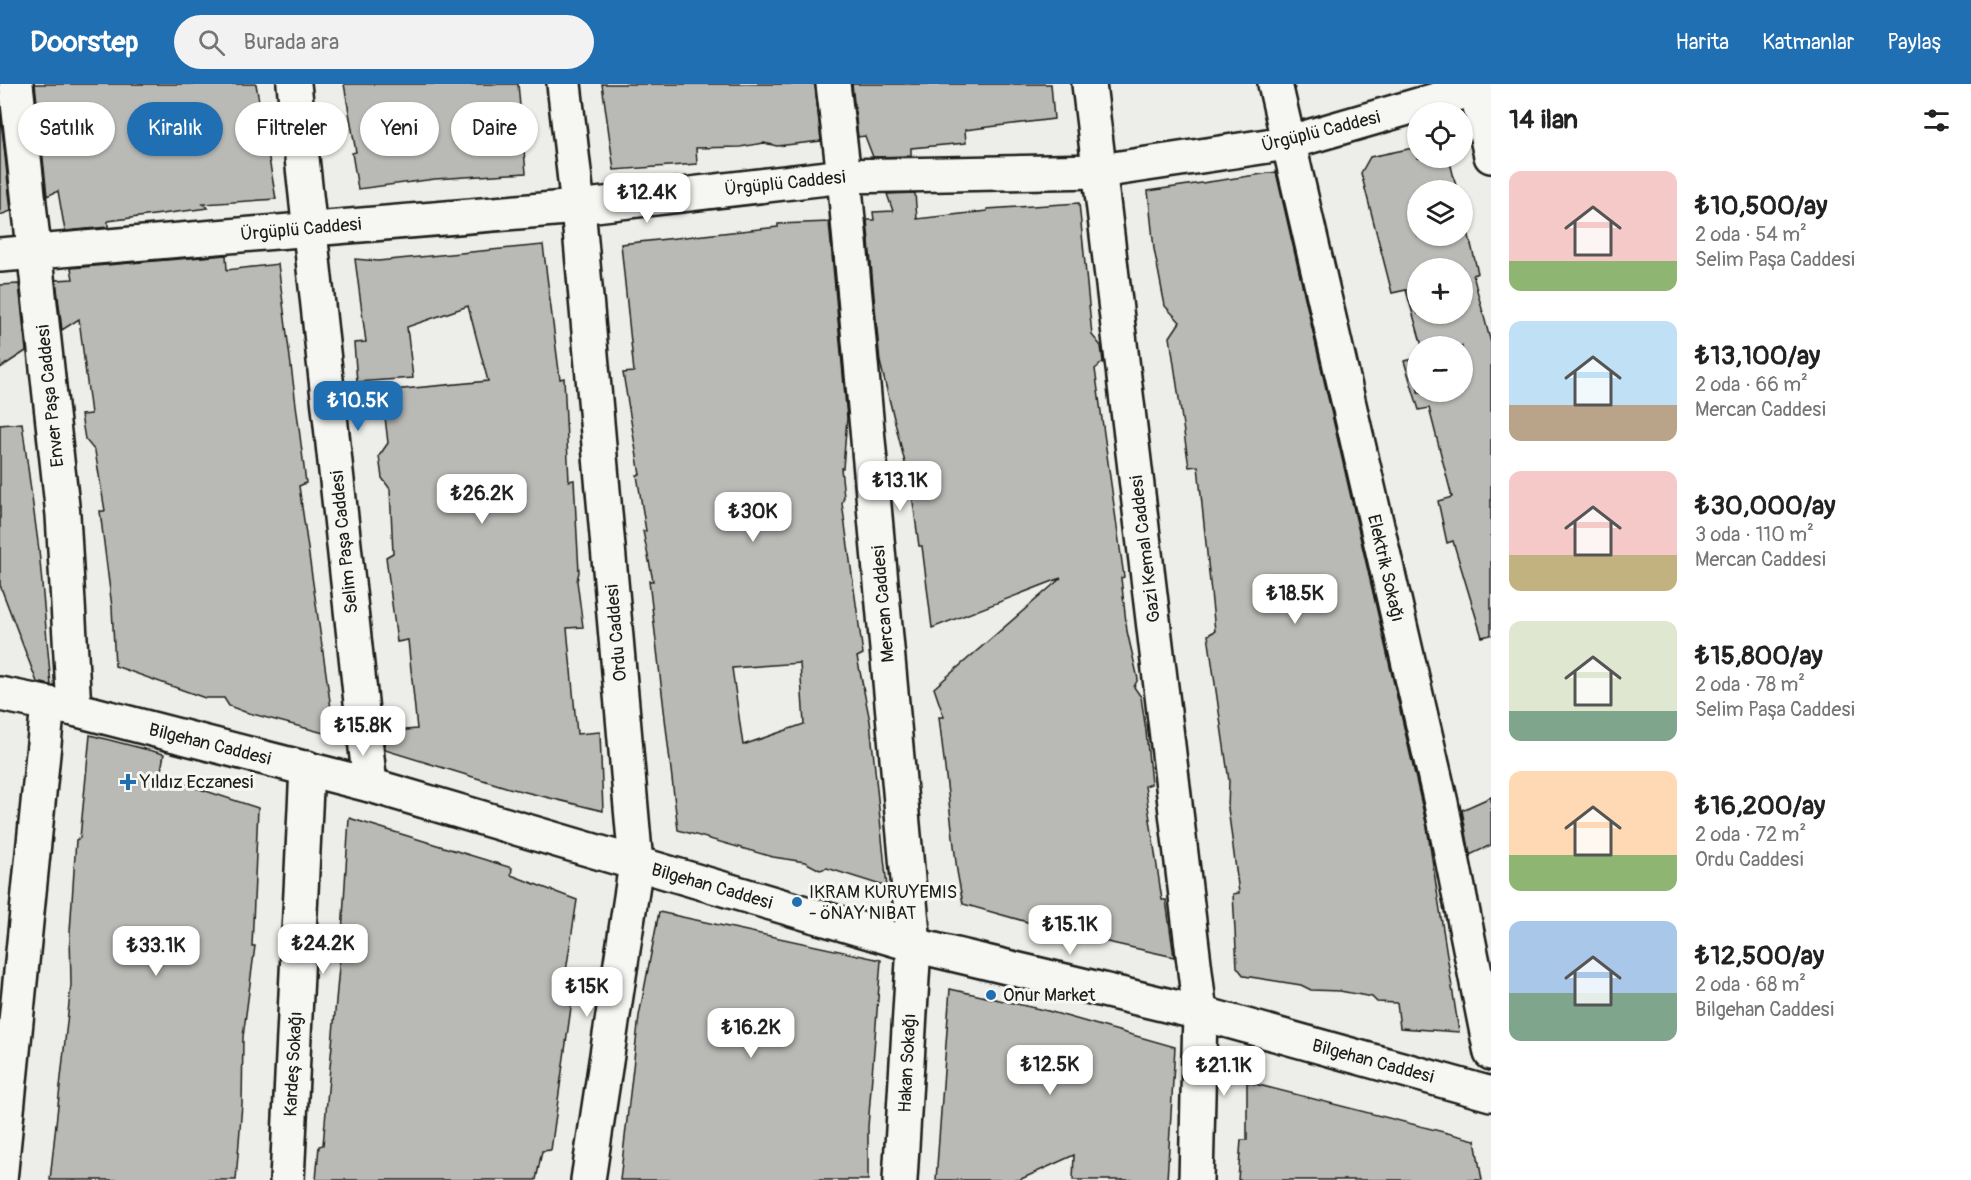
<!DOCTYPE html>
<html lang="tr">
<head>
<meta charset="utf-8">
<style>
  body { margin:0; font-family:Pangolin,sans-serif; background:#f2f2f2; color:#222; height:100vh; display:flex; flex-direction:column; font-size:22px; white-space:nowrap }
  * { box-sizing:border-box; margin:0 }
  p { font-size:20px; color:#767676 }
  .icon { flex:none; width:33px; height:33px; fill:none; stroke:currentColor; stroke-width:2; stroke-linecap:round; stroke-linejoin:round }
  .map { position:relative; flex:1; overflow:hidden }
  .details { display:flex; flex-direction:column; background:#fff; width:480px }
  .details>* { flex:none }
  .guide { position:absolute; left:18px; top:18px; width:570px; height:54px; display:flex; gap:12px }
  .tools { position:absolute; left:1407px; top:18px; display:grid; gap:12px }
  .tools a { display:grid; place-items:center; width:66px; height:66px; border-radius:50%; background:#fff; box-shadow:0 2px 4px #0004; font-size:30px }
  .price { position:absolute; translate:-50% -51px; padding:0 14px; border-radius:12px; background:#fff; color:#222; font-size:20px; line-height:39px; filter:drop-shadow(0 2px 3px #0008) }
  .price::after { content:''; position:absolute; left:50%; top:36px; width:18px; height:14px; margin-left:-9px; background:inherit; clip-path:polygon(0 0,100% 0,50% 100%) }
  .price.active { background:#1f6fb2; color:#fff }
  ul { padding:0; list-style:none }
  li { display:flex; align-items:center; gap:18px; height:150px; padding:0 18px }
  li span { display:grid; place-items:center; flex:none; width:168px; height:120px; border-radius:12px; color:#555 }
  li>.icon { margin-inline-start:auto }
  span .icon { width:72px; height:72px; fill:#fffc; stroke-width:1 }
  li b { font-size:26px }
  h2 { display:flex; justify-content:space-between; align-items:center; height:72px; padding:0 18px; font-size:26px }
  .tag { padding:0 21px; border-radius:27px; background:#fff; box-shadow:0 2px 4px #0004; font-size:21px; line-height:54px }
  .tag.active { background:#1f6fb2; color:#fff }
  header { display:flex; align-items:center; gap:36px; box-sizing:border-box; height:84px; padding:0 30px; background:#1f6fb2; color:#fff }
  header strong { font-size:28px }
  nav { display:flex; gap:33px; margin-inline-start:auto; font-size:21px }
  .search { width:420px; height:54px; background:#f2f2f2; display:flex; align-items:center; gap:15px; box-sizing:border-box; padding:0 21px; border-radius:33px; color:#767676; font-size:22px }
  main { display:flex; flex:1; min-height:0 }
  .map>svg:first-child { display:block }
  .building { fill:#b9b9b6; stroke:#1c1c1c; stroke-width:1.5; fill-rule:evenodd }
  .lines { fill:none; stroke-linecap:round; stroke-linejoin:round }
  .minor-casing { stroke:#1c1c1c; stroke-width:38 }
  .tertiary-casing { stroke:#1c1c1c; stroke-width:38 }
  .minor { stroke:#f6f6f2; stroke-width:33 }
  .tertiary { stroke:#f6f6f2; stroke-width:33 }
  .poi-dot { fill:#1f6fb2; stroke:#f6f6f2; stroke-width:2 }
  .labels { text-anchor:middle; stroke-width:6; stroke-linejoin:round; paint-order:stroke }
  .street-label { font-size:18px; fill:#1c1c1c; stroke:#f6f6f2 }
  .poi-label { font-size:18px; fill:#1c1c1c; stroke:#f6f6f2; text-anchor:start }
</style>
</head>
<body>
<header>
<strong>Doorstep</strong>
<div class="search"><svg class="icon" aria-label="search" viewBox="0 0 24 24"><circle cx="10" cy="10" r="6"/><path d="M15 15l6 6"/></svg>Burada ara</div>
<nav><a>Harita</a><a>Katmanlar</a><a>Paylaş</a></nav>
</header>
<main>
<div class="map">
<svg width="1491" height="1096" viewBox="0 0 1491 1096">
  <rect width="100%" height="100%" fill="#edede9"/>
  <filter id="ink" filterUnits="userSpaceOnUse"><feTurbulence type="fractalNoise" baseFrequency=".0167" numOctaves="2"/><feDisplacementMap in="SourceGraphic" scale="12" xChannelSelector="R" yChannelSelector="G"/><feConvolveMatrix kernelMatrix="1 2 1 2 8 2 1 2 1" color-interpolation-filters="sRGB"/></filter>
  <g filter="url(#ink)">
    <g class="building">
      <polygon points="35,0 256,0 276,115 203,120 208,124 108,137 108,143 65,147 58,107 47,112"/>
      <polygon points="344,0 518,0 526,89 435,95 358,105 352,69 356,68"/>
      <polygon points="602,0 815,0 821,57 777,62 764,59 740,63 696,64 697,80 614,86"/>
      <polygon points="852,0 1051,0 1054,35 965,46 966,59 911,64 911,72 873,73 865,52 858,53"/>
      <polygon points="0,26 11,127 0,131"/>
      <path d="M1418,63V74H1449L1457,106H1418V152H1462L1463,127L1478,189L1473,191L1491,259V551L1482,553L1453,457L1447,459L1438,417L1452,413L1429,324L1419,326L1404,277L1418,274V308H1462V262H1422L1406,206L1392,209L1361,89L1370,73ZM1418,184H1462V230H1418Z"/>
      <polygon points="1276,88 1427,743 1459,948 1400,944 1397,919 1377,918 1372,913 1340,907 1311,906 1301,901 1244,892 1237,883 1233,810 1239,809 1228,724 1229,697 1208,551 1215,547 1198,382 1189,383 1170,253 1180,238 1165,222 1154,165 1148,107"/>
      <polygon points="915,109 917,135 987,127 987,125 1079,119 1092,251 1101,262 1103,278 1095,285 1124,493 1121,494 1127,547 1138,595 1134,603 1141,613 1146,647 1151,700 1145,702 1162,816 1166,816 1174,873 1063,848 963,820 957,787 939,633 944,633 934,604 1061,494 932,544 922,462 919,462 911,403 880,278 867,136 874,136 873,128 893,127 887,110"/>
      <path d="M829,138L847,334L843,384H841L844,413L842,419L863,570L857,573L870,637L887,803L827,784L820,786L805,778L773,773L678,746L649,497H653L643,447H646L637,391H640L623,289L634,288L621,160L778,143V140ZM800,579L804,640L743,661L732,584Z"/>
      <polygon points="543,161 560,295 564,294 569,397 574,396 579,488 577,497 583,543 567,544 577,650 600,648 603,727 509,704 385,666 383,648 417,645 408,556 397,558 386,473 393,469 390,405 382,394 379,372 388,359 382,307 488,297 468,222 407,243 413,294 357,298 354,259 366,258 355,175 378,177"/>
      <polygon points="226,171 227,186 278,180 306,399 299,402 335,652 245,628 229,622 224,614 205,614 115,582 112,523 100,427 105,427 95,367 85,355 81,331 91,330 79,235 62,246 56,196 73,195 71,184"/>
      <polygon points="19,200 26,267 0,284 0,201"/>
      <polygon points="22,339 39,466 51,601 37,598 0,501 0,341"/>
      <polygon points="90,651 164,670 160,692 258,724 252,862 255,862 243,953 242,1020 236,1096 50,1096 71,901 70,848 76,756 80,754"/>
      <polygon points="1491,713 1491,761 1470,771 1462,726"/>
      <polygon points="349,734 512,784 511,791 577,816 566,887 576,888 551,1066 542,1067 536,1096 316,1096 319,1062 323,1061 342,850"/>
      <polygon points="659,828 881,876 868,1043 868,1096 620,1096 639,932"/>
      <polygon points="950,905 1048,927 1175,963 1167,1096 1073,1096 1074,1071 1019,1096 936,1096"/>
      <polygon points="1247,998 1475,1056 1482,1096 1238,1096 1241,1056 1247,1056"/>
    </g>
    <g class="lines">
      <g class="minor-casing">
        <g id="minor">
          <polyline points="16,0 63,431 74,625"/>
          <polyline points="294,0 370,701"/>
          <polyline points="833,0 844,92 914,861 900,1096"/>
          <polyline points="1089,0 1200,929 1196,1096"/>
          <polyline points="1275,0 1441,719 1491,969"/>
          <polyline points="1475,0 1491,72"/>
          <polyline points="0,171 578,123 844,92 1100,87 1287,59 1491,0"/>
          <polyline points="0,1096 48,620"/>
          <polyline points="287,1096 307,684"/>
          <polyline points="588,1096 636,780"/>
        </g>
      </g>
      <g class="tertiary-casing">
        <g id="tertiary">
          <polyline points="564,0 578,123 636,780"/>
          <polyline points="0,610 74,625 370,701 914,861 1200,929 1491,1010"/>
        </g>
      </g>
      <use href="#minor" class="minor"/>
      <use href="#tertiary" class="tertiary"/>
    </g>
  </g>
  <g class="poi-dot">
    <path d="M125 689h6v6h6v6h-6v6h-6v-6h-6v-6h6z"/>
    <circle cx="797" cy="818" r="6"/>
    <circle cx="991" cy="911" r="6"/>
  </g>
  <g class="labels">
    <g class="street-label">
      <text transform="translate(1321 47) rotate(-14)" y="6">Ürgüplü Caddesi</text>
      <text transform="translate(785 99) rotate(-6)" y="6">Ürgüplü Caddesi</text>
      <text transform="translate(301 145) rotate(-5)" y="6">Ürgüplü Caddesi</text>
      <text transform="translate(50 312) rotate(-96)" y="6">Enver Paşa Caddesi</text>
      <text transform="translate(344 458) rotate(-96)" y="6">Selim Paşa Caddesi</text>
      <text transform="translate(1145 465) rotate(-97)" y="6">Gazi Kemal Caddesi</text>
      <text transform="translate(1386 484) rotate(77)" y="6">Elektrik Sokağı</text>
      <text transform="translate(883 520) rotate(-95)" y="6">Mercan Caddesi</text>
      <text transform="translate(616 549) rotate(-95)" y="6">Ordu Caddesi</text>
      <text transform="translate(210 660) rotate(14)" y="6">Bilgehan Caddesi</text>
      <text transform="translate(712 802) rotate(16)" y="6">Bilgehan Caddesi</text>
      <text transform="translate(1373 977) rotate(15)" y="6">Bilgehan Caddesi</text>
      <text transform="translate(907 979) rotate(-87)" y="6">Hakan Sokağı</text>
      <text transform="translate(293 980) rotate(-87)" y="6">Kardeş Sokağı</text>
    </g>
    <g class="poi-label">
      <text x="140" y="704">Yıldız Eczanesi</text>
      <text x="809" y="814">IKRAM KURUYEMIS<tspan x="809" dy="21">- öNAY NIBAT</tspan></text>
      <text x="1003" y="917">Onur Market</text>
    </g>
  </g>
</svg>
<div class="tools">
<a><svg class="icon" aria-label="locate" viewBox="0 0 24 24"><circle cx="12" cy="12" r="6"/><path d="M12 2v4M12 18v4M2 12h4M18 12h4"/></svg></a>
<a><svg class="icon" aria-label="layers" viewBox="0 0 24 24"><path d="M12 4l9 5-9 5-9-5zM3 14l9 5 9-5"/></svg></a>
<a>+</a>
<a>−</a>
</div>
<b class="price" style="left:647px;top:140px">₺12.4K</b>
<b class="price active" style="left:358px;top:348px">₺10.5K</b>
<b class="price" style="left:900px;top:428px">₺13.1K</b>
<b class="price" style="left:482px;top:441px">₺26.2K</b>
<b class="price" style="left:753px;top:459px">₺30K</b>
<b class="price" style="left:1295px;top:541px">₺18.5K</b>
<b class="price" style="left:363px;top:673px">₺15.8K</b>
<b class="price" style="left:1070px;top:872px">₺15.1K</b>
<b class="price" style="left:323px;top:891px">₺24.2K</b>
<b class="price" style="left:156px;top:893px">₺33.1K</b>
<b class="price" style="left:587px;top:934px">₺15K</b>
<b class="price" style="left:751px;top:975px">₺16.2K</b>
<b class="price" style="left:1050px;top:1012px">₺12.5K</b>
<b class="price" style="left:1224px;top:1013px">₺21.1K</b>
<div class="guide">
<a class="tag">Satılık</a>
<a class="tag active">Kiralık</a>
<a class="tag">Filtreler</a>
<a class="tag">Yeni</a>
<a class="tag">Daire</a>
</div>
</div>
<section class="details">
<h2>14 ilan<svg class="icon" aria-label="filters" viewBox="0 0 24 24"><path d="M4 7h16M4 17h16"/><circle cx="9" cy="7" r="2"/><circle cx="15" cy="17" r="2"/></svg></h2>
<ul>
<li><span style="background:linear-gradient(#f6c9c9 75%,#8fb573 0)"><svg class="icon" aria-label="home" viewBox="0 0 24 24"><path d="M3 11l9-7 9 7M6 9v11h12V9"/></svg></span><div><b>₺10,500/ay</b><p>2 oda · 54 m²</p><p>Selim Paşa Caddesi</p></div></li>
<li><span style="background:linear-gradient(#bfe0f5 70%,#b9a48a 0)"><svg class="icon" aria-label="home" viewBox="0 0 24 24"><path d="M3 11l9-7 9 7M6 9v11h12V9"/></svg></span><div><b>₺13,100/ay</b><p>2 oda · 66 m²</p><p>Mercan Caddesi</p></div></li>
<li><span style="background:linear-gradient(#f6c9c9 70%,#c2b280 0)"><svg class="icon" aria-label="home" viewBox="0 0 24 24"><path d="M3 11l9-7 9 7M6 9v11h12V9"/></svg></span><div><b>₺30,000/ay</b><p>3 oda · 110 m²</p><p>Mercan Caddesi</p></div></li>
<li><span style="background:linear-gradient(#dfe7d0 75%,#7fa58c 0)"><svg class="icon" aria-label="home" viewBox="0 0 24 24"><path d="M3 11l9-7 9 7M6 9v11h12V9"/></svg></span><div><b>₺15,800/ay</b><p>2 oda · 78 m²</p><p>Selim Paşa Caddesi</p></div></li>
<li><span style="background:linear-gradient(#ffd9b3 70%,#8fb573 0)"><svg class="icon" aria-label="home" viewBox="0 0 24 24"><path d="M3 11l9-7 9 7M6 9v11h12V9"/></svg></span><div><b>₺16,200/ay</b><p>2 oda · 72 m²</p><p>Ordu Caddesi</p></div></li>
<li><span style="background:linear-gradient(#a9c7e8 60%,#7fa58c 0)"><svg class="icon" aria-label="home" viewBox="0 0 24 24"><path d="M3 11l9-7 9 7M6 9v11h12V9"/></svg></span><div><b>₺12,500/ay</b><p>2 oda · 68 m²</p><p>Bilgehan Caddesi</p></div></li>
</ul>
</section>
</main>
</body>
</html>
